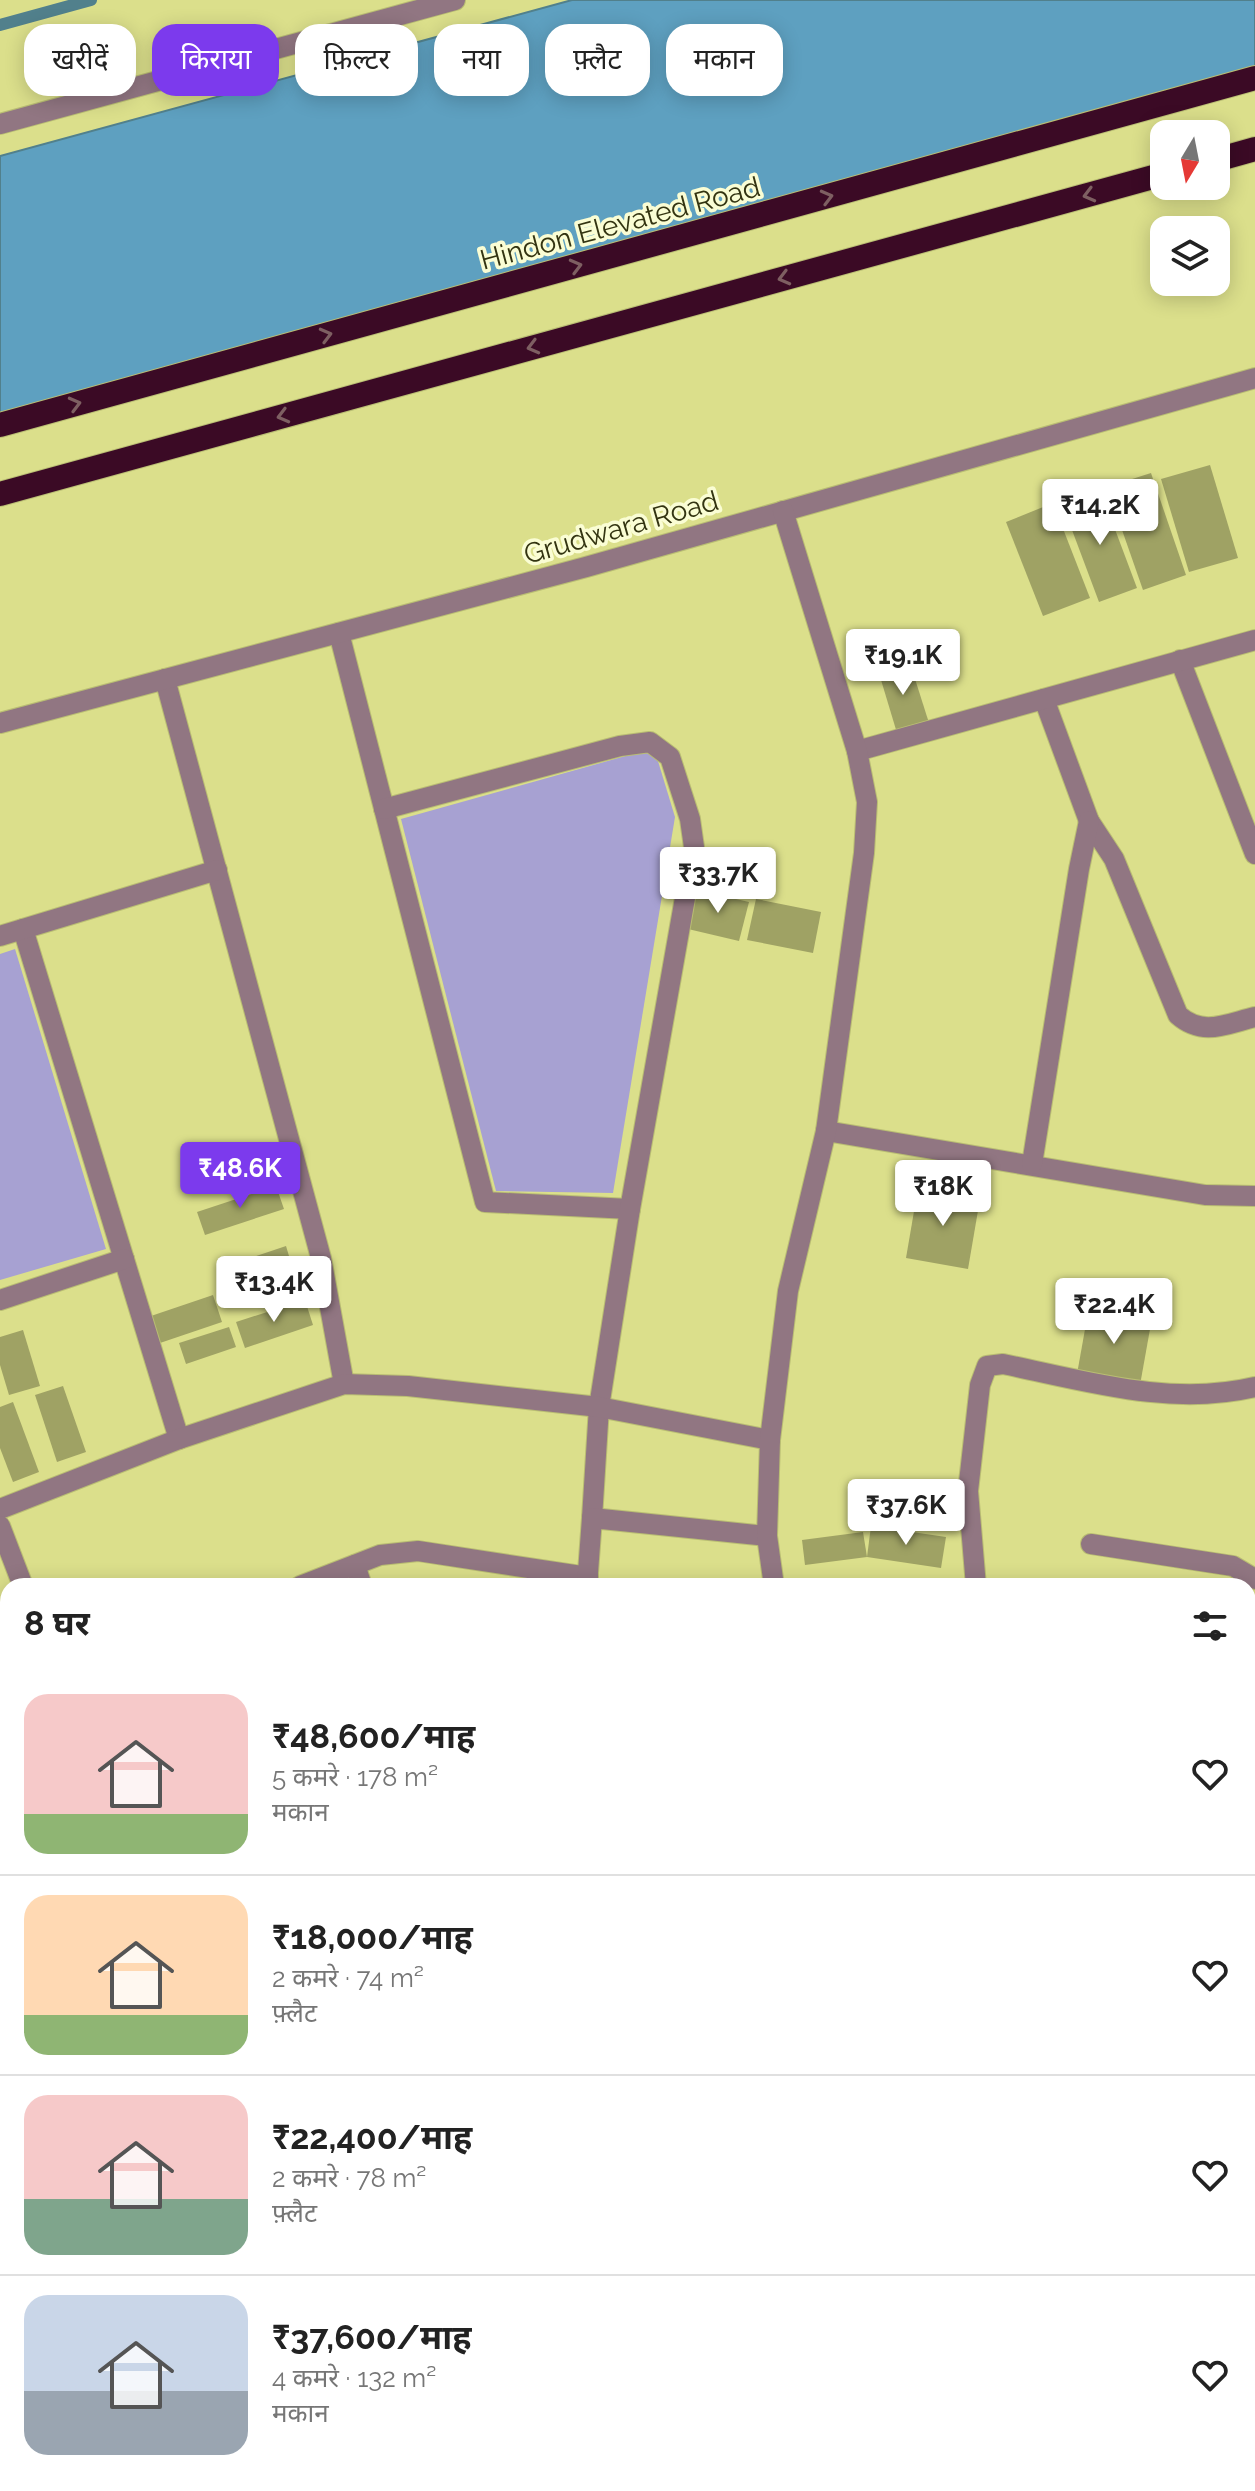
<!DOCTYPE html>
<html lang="hi">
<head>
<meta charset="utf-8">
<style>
  body { margin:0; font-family:Raleway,"Noto Sans Devanagari",sans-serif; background:#f2f2f2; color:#222; height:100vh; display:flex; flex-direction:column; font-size:30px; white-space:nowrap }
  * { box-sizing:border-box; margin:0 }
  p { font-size:26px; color:#767676 }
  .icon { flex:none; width:44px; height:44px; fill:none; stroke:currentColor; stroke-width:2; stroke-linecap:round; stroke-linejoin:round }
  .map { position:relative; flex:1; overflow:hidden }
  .sheet { position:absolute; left:0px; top:1578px; width:1256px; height:914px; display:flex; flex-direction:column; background:#fff; border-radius:24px 24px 0 0; box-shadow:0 4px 20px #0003 }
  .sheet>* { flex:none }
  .top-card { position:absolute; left:24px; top:24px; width:800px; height:72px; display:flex; gap:16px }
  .needle { width:52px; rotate:190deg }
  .controls { position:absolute; left:1150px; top:120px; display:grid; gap:16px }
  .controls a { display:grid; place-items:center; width:80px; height:80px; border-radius:16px; background:#fff; box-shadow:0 4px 20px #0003; font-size:40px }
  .price { position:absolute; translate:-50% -68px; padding:0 18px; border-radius:8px; background:#fff; color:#222; font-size:26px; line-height:52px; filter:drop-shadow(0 2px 4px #0008) }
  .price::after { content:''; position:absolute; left:50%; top:48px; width:24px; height:18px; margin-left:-12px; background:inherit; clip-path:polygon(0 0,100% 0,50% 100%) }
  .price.selected { background:#7c3aed; color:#fff }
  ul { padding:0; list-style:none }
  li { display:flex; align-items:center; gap:24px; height:200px; padding:0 24px }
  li+li { border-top:2px solid #e0e0e0 }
  li span { display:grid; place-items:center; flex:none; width:224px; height:160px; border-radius:24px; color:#555 }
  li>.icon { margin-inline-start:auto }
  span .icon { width:96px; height:96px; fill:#fffc; stroke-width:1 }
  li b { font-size:34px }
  h2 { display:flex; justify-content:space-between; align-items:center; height:96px; padding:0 24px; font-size:34px }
  .pill { padding:0 28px; border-radius:24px; background:#fff; box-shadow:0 4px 20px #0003; font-size:28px; line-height:72px }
  .pill.selected { background:#7c3aed; color:#fff }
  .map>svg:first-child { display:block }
  .built { fill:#d3d679 }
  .green { fill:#a7a1d2 }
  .water { fill:#5ea0c0; stroke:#51808c; stroke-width:2 }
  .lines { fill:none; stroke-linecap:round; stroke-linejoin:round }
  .stream { stroke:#51808c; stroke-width:12 }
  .building { fill:#9fa264 }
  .minor-casing { stroke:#b9bd73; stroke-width:22 }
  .highway-casing { stroke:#b9bd73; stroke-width:26 }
  .minor { stroke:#917682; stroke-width:20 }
  .highway { stroke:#3b0a25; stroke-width:24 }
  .oneway { stroke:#7e5f62 }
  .labels { text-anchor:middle; stroke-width:7; stroke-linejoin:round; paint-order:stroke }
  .street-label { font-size:28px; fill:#333411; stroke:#fafdd4 }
</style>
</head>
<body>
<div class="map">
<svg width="1255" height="2491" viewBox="0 0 1255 2491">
  <rect width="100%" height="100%" fill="#dbdf8b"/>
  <polygon class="built" points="1248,1993 1255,1994 1255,2399 1248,2402"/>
  <g class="green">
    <polygon points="654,748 675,817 613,1193 496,1191 401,819"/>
    <polygon points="15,949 106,1249 0,1280 0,954"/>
    <polygon points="562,2484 992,2484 995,2491 542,2491"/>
  </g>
  <polygon class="water" points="572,0 1255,0 1255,77 0,419 0,156"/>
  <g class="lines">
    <polyline class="stream" points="0,25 91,0"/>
  </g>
  <g class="building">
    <polygon points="1210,465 1238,558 1189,572 1161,479"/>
    <polygon points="1151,473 1186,575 1143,590 1107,487"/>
    <polygon points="1101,492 1137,588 1099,602 1063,506"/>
    <polygon points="1053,503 1090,598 1043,616 1006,522"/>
    <polygon points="909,660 929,723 897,733 878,670"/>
    <polygon points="697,890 749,902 739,941 688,929"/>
    <polygon points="756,899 821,912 813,953 747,940"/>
    <polygon points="276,1186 284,1209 205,1235 197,1212"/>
    <polygon points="918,1188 980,1199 968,1269 906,1258"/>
    <polygon points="286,1246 295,1276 230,1296 221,1268"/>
    <polygon points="213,1295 222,1322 157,1344 148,1317"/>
    <polygon points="305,1300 313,1325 245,1348 236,1322"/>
    <polygon points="1089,1307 1152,1318 1140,1385 1077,1374"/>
    <polygon points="229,1327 236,1347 186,1364 179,1343"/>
    <polygon points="23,1330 40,1386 9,1395 0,1365 0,1337"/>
    <polygon points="63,1386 86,1452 57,1462 35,1395"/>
    <polygon points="13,1402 39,1472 13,1482 0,1448 0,1407"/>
    <polygon points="871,1526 946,1537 941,1568 867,1557"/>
    <polygon points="863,1532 867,1557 805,1565 802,1540"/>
    <polygon points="8,1649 8,1682 0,1684 0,1652"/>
    <polygon points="6,1842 8,1868 0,1871 0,1844"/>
    <polygon points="8,1874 8,1898 0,1901 0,1877"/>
    <polygon points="197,2484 290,2484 273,2491 200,2491"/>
  </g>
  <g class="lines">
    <g class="minor-casing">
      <g id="minor">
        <polyline points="0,124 455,0"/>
        <polyline points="339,633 485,1202 630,1209"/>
        <polyline points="1180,660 1255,854"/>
        <polyline points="165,679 321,1258 344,1384"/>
        <path d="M1044,699L1089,821L1114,859L1178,1015C1203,1037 1226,1024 1255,1017"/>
        <polyline points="0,723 586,567 1255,378"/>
        <polyline points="857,751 1255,640"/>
        <polyline points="384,809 620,746 650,742 670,757 690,819 694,847 630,1209 599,1407 592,1518"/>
        <polyline points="23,929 179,1439"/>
        <polyline points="0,936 217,870"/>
        <polyline points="826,1131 1205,1195 1255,1196"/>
        <polyline points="1032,1164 1079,869 1089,821"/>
        <polyline points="0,1300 124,1259"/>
        <polyline points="0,1509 179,1439 344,1384 408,1386 599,1407 770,1440"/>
        <polyline points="0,1526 23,1586"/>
        <polyline points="1091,1544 1233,1566 1255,1579"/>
        <polyline points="355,1565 362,1586"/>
        <polyline points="300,1586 380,1555 418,1551 588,1577"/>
        <polyline points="587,1586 592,1518 767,1536"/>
        <polyline points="774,1586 767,1536 770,1440 788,1291 826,1131 864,853 867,802 857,751 783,511"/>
        <path d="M976,1586L968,1491L980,1385L987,1366L1003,1364C1086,1381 1171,1407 1255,1387"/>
        <polyline points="1248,1708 1255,1709"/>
        <polyline points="1248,1957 1255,1958"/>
        <polyline points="0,2145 8,2166"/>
        <polyline points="1248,2449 1255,2447"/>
        <polyline points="127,2484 129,2491"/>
        <polyline points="478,2484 481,2491"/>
        <polyline points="1023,2484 1025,2491"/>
        <polyline points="45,2491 63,2484"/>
        <polyline points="1118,2491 1140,2484"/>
      </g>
    </g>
    <g class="highway-casing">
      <g id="highway">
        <polyline points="1216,160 1255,149"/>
        <polyline points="0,425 1255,78"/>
        <polyline points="0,494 1164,174"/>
      </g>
    </g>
    <use href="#minor" class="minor"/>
    <use href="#highway" class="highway"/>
  </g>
  <defs><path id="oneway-chevron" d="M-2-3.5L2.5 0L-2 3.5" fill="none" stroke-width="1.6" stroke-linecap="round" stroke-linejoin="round" transform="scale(2)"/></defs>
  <g class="oneway">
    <use href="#oneway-chevron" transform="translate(1089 195) rotate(165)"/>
    <use href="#oneway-chevron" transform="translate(827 197) rotate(-15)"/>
    <use href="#oneway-chevron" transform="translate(576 266) rotate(-15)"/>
    <use href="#oneway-chevron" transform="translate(784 278) rotate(165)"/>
    <use href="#oneway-chevron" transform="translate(326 335) rotate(-15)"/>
    <use href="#oneway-chevron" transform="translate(533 347) rotate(165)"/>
    <use href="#oneway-chevron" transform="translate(75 404) rotate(-15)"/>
    <use href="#oneway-chevron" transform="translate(283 416) rotate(165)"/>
  </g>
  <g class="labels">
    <g class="street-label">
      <text transform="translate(620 223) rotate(-15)" y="10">Hindon Elevated Road</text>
      <text transform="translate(621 527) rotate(-16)" y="10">Grudwara Road</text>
    </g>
  </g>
</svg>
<div class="controls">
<a><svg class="needle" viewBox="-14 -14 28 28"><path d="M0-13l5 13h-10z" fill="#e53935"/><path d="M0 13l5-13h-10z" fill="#767676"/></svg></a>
<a><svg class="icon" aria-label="layers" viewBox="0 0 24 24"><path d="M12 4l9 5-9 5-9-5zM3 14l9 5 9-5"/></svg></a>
</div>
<b class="price" style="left:1100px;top:547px">₹14.2K</b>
<b class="price" style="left:903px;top:697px">₹19.1K</b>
<b class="price" style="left:718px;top:915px">₹33.7K</b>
<b class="price selected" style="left:240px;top:1210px">₹48.6K</b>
<b class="price" style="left:943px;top:1228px">₹18K</b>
<b class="price" style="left:274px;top:1324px">₹13.4K</b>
<b class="price" style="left:1114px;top:1346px">₹22.4K</b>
<b class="price" style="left:906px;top:1547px">₹37.6K</b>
<div class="top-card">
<a class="pill">खरीदें</a>
<a class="pill selected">किराया</a>
<a class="pill">फ़िल्टर</a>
<a class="pill">नया</a>
<a class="pill">फ़्लैट</a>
<a class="pill">मकान</a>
</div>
<section class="sheet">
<h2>8 घर<svg class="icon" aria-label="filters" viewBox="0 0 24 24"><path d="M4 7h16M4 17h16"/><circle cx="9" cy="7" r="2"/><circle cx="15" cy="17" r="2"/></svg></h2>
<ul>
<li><span style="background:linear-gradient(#f6c9c9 75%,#8fb573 0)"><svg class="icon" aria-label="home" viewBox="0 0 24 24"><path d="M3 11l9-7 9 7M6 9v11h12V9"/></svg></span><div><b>₹48,600/माह</b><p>5 कमरे · 178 m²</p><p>मकान</p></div><svg class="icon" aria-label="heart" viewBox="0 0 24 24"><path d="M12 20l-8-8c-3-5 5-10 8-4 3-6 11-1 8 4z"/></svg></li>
<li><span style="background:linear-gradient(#ffd9b3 75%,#8fb573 0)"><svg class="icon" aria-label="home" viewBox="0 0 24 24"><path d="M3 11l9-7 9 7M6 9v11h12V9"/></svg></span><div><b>₹18,000/माह</b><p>2 कमरे · 74 m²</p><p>फ़्लैट</p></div><svg class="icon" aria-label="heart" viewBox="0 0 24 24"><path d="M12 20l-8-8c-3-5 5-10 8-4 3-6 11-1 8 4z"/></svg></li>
<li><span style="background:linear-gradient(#f6c9c9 65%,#7fa58c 0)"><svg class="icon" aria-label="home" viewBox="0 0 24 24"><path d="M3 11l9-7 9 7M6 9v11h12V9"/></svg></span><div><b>₹22,400/माह</b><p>2 कमरे · 78 m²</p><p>फ़्लैट</p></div><svg class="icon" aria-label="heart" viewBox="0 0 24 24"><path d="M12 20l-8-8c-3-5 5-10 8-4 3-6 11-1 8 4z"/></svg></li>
<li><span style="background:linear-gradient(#c9d6e8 60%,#9aa5b1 0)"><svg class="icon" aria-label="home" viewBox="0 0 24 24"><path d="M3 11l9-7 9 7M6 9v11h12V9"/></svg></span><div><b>₹37,600/माह</b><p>4 कमरे · 132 m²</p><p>मकान</p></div><svg class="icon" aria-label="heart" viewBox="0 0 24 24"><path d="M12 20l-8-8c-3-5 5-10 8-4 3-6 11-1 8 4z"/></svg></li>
</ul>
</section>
</div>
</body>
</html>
